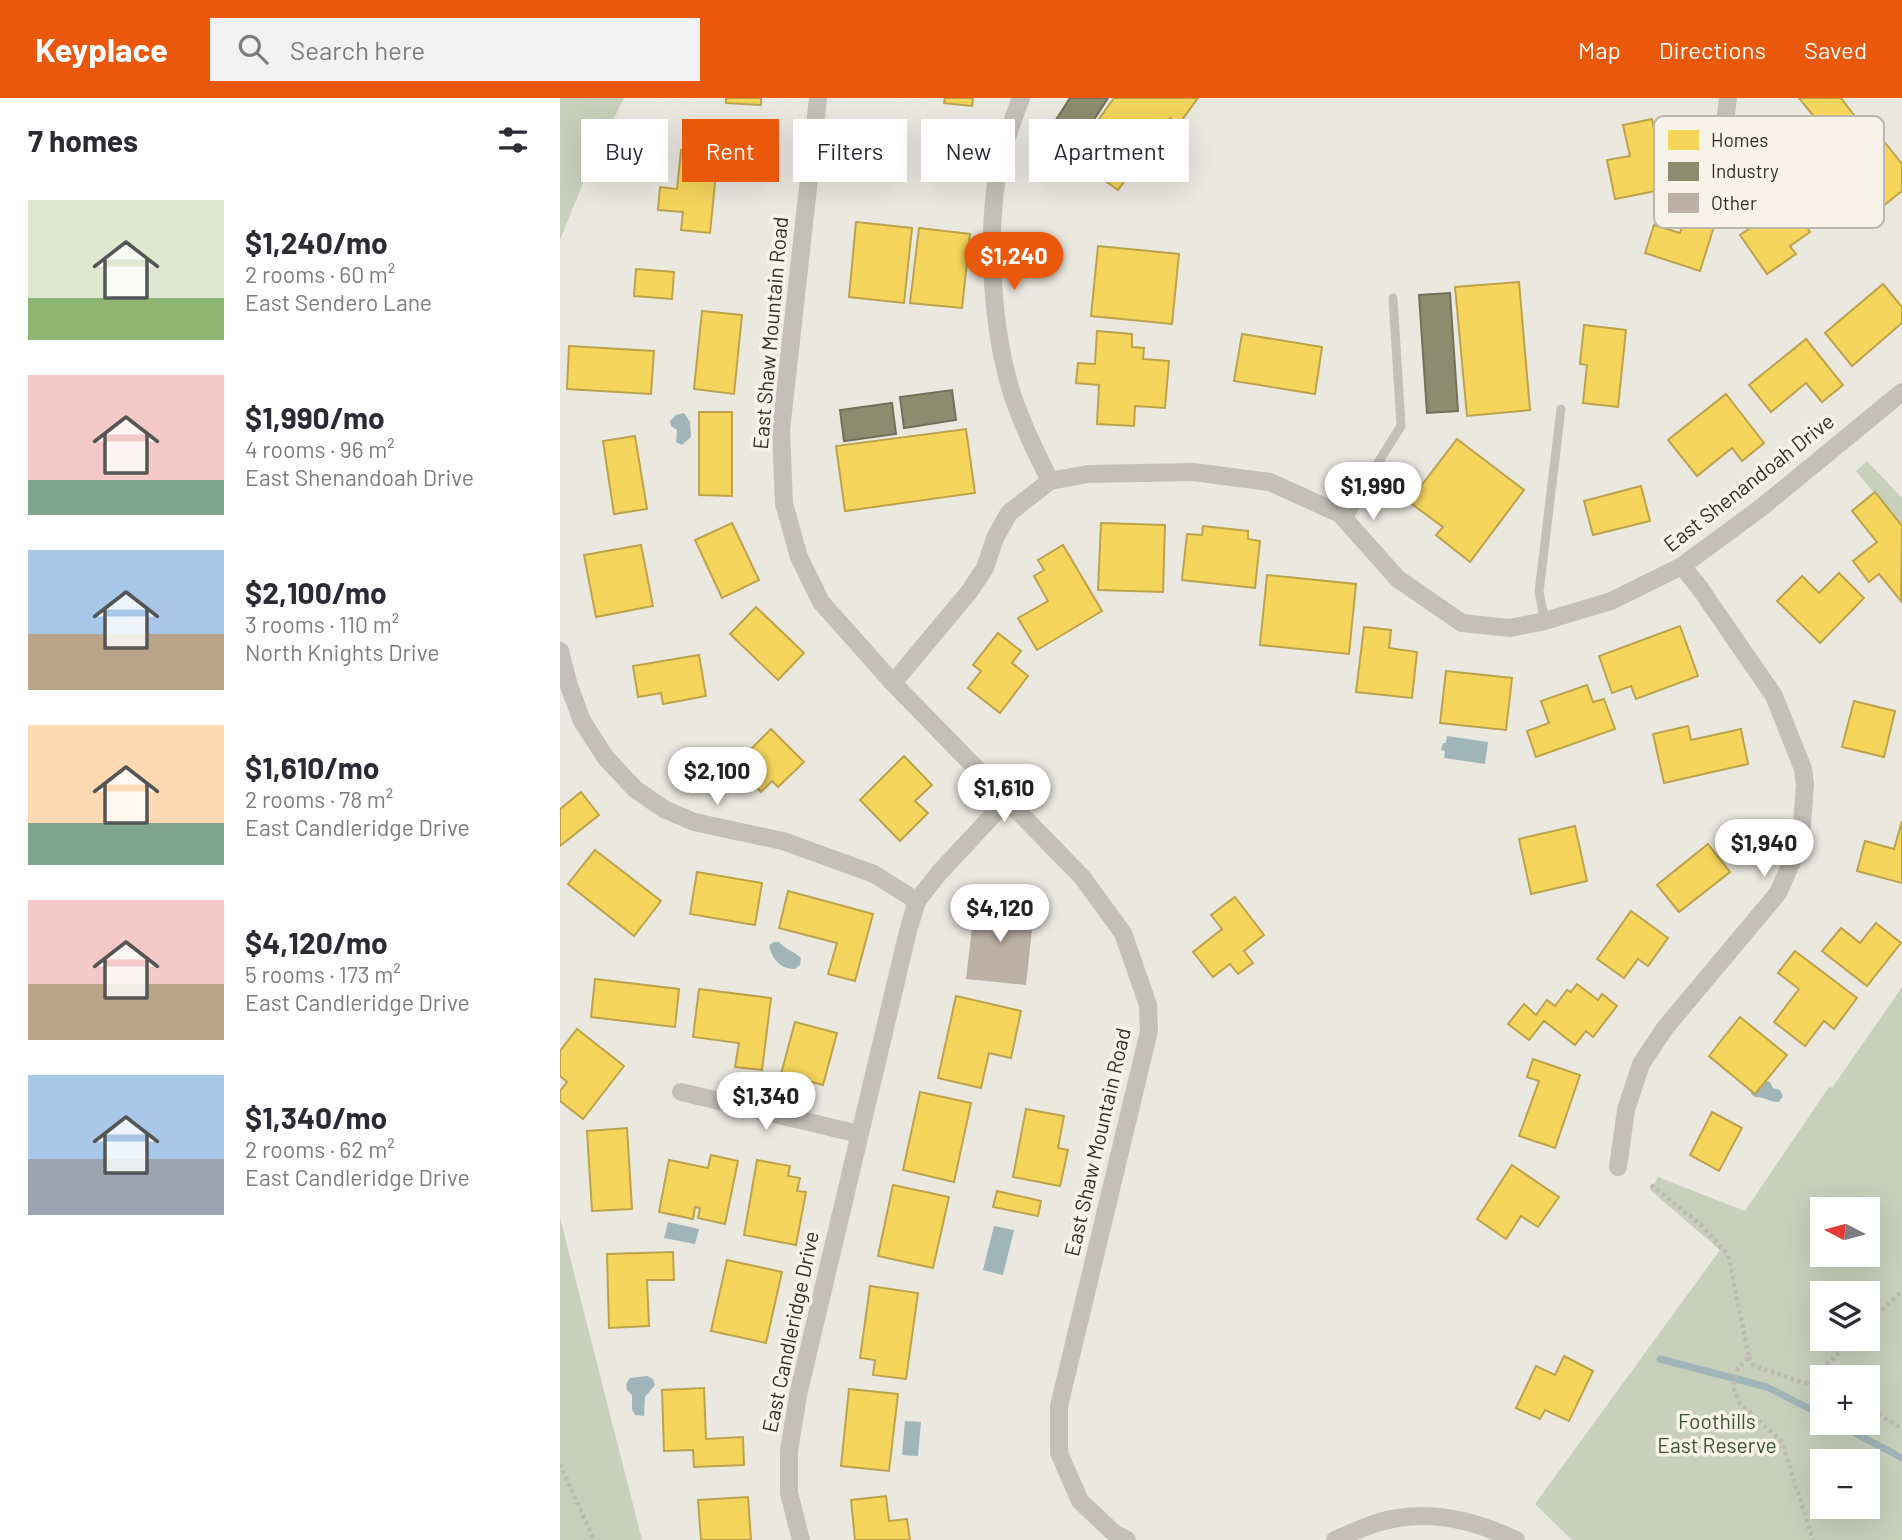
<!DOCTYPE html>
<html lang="en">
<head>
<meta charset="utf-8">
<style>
  body { margin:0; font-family:Barlow,sans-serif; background:#f2f2f3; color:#2b2b33; height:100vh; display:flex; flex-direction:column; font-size:26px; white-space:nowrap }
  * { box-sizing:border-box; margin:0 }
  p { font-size:23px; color:#7c7c81 }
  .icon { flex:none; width:38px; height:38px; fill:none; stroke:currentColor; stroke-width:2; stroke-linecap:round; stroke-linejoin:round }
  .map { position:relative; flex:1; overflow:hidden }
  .sheet { display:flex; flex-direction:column; background:#fff; width:560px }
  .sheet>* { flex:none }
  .top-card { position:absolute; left:21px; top:21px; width:665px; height:63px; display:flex; gap:14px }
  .needle { width:46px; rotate:276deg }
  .buttons { position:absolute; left:1250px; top:1099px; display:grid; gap:14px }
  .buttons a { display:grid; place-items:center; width:70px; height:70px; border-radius:0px; background:#fff; box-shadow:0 7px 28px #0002; font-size:35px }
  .price { position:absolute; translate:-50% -60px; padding:0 16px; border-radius:24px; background:#fff; color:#222; font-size:23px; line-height:46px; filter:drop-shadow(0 2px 4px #0008) }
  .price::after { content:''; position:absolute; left:50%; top:42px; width:21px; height:16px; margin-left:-10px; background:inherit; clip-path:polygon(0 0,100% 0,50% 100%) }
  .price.selected { background:#ea580c; color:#fff }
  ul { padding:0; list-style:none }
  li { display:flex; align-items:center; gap:21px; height:175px; padding:0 28px }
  li span { display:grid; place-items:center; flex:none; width:196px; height:140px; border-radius:0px; color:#555 }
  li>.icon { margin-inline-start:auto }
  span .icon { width:84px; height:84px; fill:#fffc; stroke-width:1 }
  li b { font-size:30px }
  h2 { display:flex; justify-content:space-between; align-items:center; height:84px; padding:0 28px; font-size:30px }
  .tag { padding:0 24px; border-radius:0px; background:#fff; box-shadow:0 7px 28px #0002; font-size:24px; line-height:63px }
  .tag.selected { background:#ea580c; color:#fff }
  header { display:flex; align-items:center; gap:42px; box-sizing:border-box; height:98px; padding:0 35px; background:#ea580c; color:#fff }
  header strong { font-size:33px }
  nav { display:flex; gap:38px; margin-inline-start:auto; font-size:24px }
  .search { width:490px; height:63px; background:#f2f2f3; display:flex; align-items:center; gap:18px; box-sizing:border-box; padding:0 24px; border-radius:0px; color:#7c7c81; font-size:26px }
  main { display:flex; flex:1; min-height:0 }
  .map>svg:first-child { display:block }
  .green { fill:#c8d0bc; fill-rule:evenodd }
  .water { fill:#9fb5ba }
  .homes { fill:#f6d55c; stroke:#bca34c; stroke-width:2 }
  .industry { fill:#8c8c6e; stroke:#727059; stroke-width:2 }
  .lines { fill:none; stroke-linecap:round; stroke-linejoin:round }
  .stream { stroke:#9fb5ba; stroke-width:7 }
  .building { fill:#bdb0a4 }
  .path { stroke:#bdb9b2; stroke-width:4.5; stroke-dasharray:3.5 3.5; stroke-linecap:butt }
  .lane { stroke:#c4c0b9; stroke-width:9 }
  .street { stroke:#c4c0b9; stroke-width:18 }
  .labels { text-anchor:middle; stroke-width:7; stroke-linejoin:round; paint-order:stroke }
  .street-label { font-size:21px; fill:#342e28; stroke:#f7f3e8 }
  .park-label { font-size:21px; fill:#3d502f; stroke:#f7f3e8 }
  .key { fill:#f7f3e8; stroke:#bcb8ae; stroke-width:2 }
  .key-label { font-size:19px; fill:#342e28 }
</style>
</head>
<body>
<header>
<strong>Keyplace</strong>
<div class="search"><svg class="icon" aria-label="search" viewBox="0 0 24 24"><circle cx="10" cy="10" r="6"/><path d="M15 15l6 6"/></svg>Search here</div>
<nav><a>Map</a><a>Directions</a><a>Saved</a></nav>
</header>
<main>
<section class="sheet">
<h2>7 homes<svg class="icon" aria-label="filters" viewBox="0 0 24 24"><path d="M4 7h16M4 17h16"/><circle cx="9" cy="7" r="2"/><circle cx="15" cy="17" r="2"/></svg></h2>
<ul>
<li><span style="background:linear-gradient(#dfe7d0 70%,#8fb573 0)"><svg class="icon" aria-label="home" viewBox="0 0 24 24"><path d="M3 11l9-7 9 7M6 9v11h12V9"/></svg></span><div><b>$1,240/mo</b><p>2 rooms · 60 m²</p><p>East Sendero Lane</p></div></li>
<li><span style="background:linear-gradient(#f6c9c9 75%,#7fa58c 0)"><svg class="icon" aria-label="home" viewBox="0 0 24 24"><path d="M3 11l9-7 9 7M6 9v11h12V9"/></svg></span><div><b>$1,990/mo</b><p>4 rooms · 96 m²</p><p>East Shenandoah Drive</p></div></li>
<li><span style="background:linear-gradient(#a9c7e8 60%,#b9a48a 0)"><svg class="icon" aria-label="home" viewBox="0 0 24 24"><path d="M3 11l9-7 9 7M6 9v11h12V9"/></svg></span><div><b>$2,100/mo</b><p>3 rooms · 110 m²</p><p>North Knights Drive</p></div></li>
<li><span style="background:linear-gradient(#ffd9b3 70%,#7fa58c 0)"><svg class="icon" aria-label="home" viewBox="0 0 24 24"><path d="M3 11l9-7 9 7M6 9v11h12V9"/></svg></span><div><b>$1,610/mo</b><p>2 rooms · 78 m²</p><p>East Candleridge Drive</p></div></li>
<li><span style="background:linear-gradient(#f6c9c9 60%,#b9a48a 0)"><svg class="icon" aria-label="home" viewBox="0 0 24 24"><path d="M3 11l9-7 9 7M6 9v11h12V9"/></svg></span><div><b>$4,120/mo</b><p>5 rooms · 173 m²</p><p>East Candleridge Drive</p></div></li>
<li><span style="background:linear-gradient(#a9c7e8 60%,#9aa5b1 0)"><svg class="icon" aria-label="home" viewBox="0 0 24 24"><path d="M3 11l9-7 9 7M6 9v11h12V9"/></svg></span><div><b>$1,340/mo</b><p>2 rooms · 62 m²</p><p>East Candleridge Drive</p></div></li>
</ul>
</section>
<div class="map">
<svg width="1342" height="1442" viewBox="0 0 1342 1442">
  <rect width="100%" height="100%" fill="#ebe8e0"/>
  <g class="green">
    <polygon points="0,0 64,0 30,68 0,142"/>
    <polygon points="1307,363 1342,400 1342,429 1296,373"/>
    <path d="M1342,889V1442H1012L975,1406L1160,1152L1090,1092L1098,1079L1185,1113L1269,989L1272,990ZM1262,1111H1307V1157H1262ZM1262,1195H1307V1241H1262ZM1307,1279V1325H1262V1279ZM1307,1363V1409H1262V1363Z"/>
    <polygon points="0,1120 82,1442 0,1442"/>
  </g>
  <g class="water">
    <polygon points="124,315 130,324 131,339 122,347 116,344 117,332 111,328 110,323 116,317"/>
    <polygon points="887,638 928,644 925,666 884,660 885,653 881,652 883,645 886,645"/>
    <path d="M214,844H219C227,853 233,852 241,860L240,867L235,871C220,871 212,861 209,847Z"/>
    <path d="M1205,983L1210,984L1213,990L1220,992L1223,998L1219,1004C1210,1004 1204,999 1195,999L1191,996L1192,989Z"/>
    <polygon points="108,1124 139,1131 135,1146 104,1140"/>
    <polygon points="434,1128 454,1132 443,1177 423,1172"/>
    <polygon points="87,1278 93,1281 95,1287 85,1299 84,1318 75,1317 72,1311 72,1297 67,1292 66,1286 70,1280"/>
    <polygon points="345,1323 361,1324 358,1358 342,1357"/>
  </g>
  <g class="homes">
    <polygon points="166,0 201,0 201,7 166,5"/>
    <polygon points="385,0 413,0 412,8 384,5"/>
    <polygon points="554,0 638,0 619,26 610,20 558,92 512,59"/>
    <polygon points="1239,0 1281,0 1297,21 1272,41"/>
    <polygon points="1092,21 1106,91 1055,101 1047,62 1070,58 1063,27"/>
    <polygon points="1315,32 1342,66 1342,93 1323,108 1297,76 1308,67 1293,49"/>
    <polygon points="121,52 158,55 150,135 121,132 123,114 98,112 100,89 117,91"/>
    <polygon points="1229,103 1250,134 1230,148 1236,156 1207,176 1180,137"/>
    <polygon points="1128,110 1157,119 1140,173 1085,155 1094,127 1120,135"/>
    <polygon points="296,124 352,130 344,205 289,199"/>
    <polygon points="359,130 410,136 402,210 350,205"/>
    <polygon points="538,148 619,156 612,226 531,218"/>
    <polygon points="76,171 114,174 112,201 74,198"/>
    <polygon points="959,184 970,312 907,318 895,189"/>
    <polygon points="1323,186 1342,209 1342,225 1292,268 1265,235"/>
    <polygon points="142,213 182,217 174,296 134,291"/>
    <polygon points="1024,227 1066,232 1058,309 1023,305 1027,267 1020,266"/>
    <polygon points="537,233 572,236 572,249 584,250 583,261 609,263 605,310 575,308 574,328 537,326 539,287 516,285 518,265 535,266"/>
    <polygon points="682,236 762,249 755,296 674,283"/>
    <polygon points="1246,241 1283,287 1262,304 1246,285 1211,314 1189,287"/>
    <polygon points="9,248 94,253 91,296 7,291"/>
    <polygon points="1166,296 1204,345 1182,363 1172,350 1137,378 1108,342"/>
    <polygon points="139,314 172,314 172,398 139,397"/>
    <polygon points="406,331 415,395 285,413 276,348"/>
    <polygon points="75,338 87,411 54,416 43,343"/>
    <polygon points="897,341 964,392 910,464 876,437 883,429 849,404"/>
    <polygon points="1081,388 1090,423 1033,437 1024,403"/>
    <polygon points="1315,394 1342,428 1341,503 1319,476 1309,484 1293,463 1317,444 1292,413"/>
    <polygon points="172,425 199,482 162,500 135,442"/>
    <polygon points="541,425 605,427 603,494 538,492"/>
    <polygon points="643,428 688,433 688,441 700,443 695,490 622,482 627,436 642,437"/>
    <polygon points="81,447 93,508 36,519 24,457"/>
    <polygon points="503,447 542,513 477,552 458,520 488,503 474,478 484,472 478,462"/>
    <polygon points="1279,475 1304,500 1260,545 1217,503 1242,478 1259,495"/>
    <polygon points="707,477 796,486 789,556 700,547"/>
    <polygon points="196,509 244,555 218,582 170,536"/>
    <polygon points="1120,528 1138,578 1076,601 1071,588 1052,595 1039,558"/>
    <polygon points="804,529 831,532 829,550 857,554 852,600 796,594"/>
    <polygon points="438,535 461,553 452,565 468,578 440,615 408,590 421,573 413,567"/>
    <polygon points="139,557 146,598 103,606 101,595 78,599 73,568"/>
    <polygon points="886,573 952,580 946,632 880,625"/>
    <polygon points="1027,587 1033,604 1044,601 1055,631 976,659 967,633 989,625 981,603"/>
    <polygon points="1294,603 1335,613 1324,659 1282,649"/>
    <polygon points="1128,628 1131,642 1181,631 1188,666 1104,685 1093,636"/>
    <polygon points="211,631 244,664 218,689 212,683 201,694 175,667"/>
    <polygon points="344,658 372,687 355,703 368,715 340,743 300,702"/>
    <polygon points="21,694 39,717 0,748 0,711"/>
    <polygon points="1342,723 1342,785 1297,773 1305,743 1334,751"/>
    <polygon points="1015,728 1027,783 971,796 959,741"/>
    <polygon points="1148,746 1170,774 1119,814 1097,787"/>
    <polygon points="35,752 101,803 74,838 8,786"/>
    <polygon points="137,774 202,785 195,827 130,816"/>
    <polygon points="228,793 313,816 295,883 268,876 277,845 219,830"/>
    <polygon points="675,799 704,837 684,853 693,865 678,876 670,866 653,879 633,854 662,831 651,817"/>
    <polygon points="1071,813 1108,840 1088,868 1078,861 1064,880 1037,861"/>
    <polygon points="1316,825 1341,845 1307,888 1262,853 1281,830 1300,845"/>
    <polygon points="1235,853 1297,900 1274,931 1264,923 1245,948 1214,924 1239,891 1218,875"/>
    <polygon points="35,881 119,891 115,929 31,919"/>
    <polygon points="1017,886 1038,902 1042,896 1057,908 1033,939 1026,933 1015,947 984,923 969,942 948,926 964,906 976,917 987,902 995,908 1007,892 1011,894"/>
    <polygon points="139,891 211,900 202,972 175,969 179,945 133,939"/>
    <polygon points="396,898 461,913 451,960 429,955 421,990 378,980"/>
    <polygon points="1180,919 1227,957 1195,996 1149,958"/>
    <polygon points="235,924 277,935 263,987 221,976"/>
    <polygon points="17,931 64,968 23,1021 0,1003 0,993 7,984 0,978 0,953"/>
    <polygon points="973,961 1020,977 995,1050 959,1038 979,983 967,979"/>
    <polygon points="360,994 411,1005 394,1084 343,1072"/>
    <polygon points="466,1011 504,1018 498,1050 508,1052 500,1088 453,1079"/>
    <polygon points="1152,1014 1182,1030 1159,1073 1130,1057"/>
    <polygon points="67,1030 72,1111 32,1113 27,1033"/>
    <polygon points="151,1057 178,1063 165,1126 138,1120 140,1110 135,1109 133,1121 99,1114 109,1062 148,1070"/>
    <polygon points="197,1062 230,1068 228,1078 240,1080 237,1093 246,1094 236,1147 184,1137"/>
    <polygon points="952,1067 999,1099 978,1129 961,1118 946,1141 917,1121"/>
    <polygon points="333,1087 389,1099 373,1170 318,1158"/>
    <polygon points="437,1093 481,1103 478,1118 433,1109"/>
    <polygon points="113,1154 114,1182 87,1182 89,1228 49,1230 47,1156"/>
    <polygon points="167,1162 222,1174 206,1245 151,1233"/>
    <polygon points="310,1188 358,1195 346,1281 313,1277 315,1262 300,1260"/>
    <polygon points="1004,1258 1033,1273 1009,1323 985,1312 980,1321 956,1310 976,1268 995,1277"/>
    <polygon points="144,1290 146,1341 183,1339 184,1367 134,1369 133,1352 104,1353 102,1292"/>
    <polygon points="289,1291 338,1296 329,1373 281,1368"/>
    <polygon points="326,1398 329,1423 347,1421 350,1442 295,1442 291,1402"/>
    <polygon points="188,1399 191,1442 141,1442 138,1402"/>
  </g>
  <g class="industry">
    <polygon points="510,0 548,0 519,45 492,28"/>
    <polygon points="890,195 898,313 867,315 859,197"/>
    <polygon points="392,292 396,322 344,330 340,299"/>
    <polygon points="332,305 336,336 284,343 280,312"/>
  </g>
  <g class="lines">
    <g class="stream">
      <polyline points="1100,1261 1207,1289 1262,1317"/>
      <polyline points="1276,1325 1342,1360"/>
    </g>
  </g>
  <polygon class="building" points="415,805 474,812 466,887 406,881"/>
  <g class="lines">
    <g class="path">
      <polyline points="1091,1087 1141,1127 1168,1157 1189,1259 1178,1270 1173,1289 1180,1305 1222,1344 1253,1442"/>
      <polyline points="1307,1227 1342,1193"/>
      <polyline points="1189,1259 1194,1268 1262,1291"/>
      <polyline points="1246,1286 1293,1241"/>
      <polyline points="1307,1308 1342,1331"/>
      <polyline points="0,1366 34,1442"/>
    </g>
    <g class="lane">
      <polyline points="787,424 816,368 841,328 833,200"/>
      <polyline points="985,523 979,494 1001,311"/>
    </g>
    <g class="street">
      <polyline points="258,0 221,332 224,406 239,459 261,504 333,585 522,779 563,835 588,907 589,933 499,1308 499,1355 520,1403 554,1435 567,1442"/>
      <path d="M461,0C450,29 438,62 435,93C427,161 434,256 461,320C469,341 480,362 490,383"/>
      <polyline points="1162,50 1168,0"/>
      <polyline points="0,553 9,588 22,623 46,660 75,691 104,711 134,724 223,743 314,776 357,803"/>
      <polyline points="333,585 409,494 425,470 435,440 449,415 490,383 528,376 633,374 710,384 780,416 838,481 902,525 950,530 985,523 1051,503 1122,468 1202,409 1342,294"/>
      <polyline points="121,994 299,1036"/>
      <polyline points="1058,1069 1066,1012 1081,966 1105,930 1218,795 1233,761 1242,727 1245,686 1243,671 1214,598 1139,489 1122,468"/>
      <polyline points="241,1442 229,1395 229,1353 238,1297 348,833 357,803 379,775 447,702"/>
      <path d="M775,1442C795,1433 817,1423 838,1420C878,1413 920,1425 956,1442"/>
    </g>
  </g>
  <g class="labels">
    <g class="street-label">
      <text transform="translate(211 235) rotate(-85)" y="7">East Shaw Mountain Road</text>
      <text transform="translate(1189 385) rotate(-38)" y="7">East Shenandoah Drive</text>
      <text transform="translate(538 1044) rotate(-77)" y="7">East Shaw Mountain Road</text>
      <text transform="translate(231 1234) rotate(-78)" y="7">East Candleridge Drive</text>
    </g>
    <g class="park-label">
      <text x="1157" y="1331">Foothills<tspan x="1157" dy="24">East Reserve</tspan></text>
    </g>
  </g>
  <rect x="1094" y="18" width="230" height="112" rx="10" class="key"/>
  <rect x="1108" y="32" width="31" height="20" fill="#f6d55c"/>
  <rect x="1108" y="64" width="31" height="19" fill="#8c8c6e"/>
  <rect x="1108" y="95" width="31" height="20" fill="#bdb0a4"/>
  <g class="key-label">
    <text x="1151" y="49">Homes</text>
    <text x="1151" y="80">Industry</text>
    <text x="1151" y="112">Other</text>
  </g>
</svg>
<div class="buttons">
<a><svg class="needle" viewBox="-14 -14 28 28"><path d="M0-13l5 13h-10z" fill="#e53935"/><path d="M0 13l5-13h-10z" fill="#7c7c81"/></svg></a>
<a><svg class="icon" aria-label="layers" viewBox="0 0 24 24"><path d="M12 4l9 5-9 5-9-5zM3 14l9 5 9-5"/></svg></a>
<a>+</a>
<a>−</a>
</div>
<b class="price selected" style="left:454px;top:194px">$1,240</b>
<b class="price" style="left:813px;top:424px">$1,990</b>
<b class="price" style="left:157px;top:709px">$2,100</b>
<b class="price" style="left:444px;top:726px">$1,610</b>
<b class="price" style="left:1204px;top:781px">$1,940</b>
<b class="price" style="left:440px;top:846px">$4,120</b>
<b class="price" style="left:206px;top:1034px">$1,340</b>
<div class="top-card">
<a class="tag">Buy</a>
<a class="tag selected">Rent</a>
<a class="tag">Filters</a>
<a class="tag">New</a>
<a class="tag">Apartment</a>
</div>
</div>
</main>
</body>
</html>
